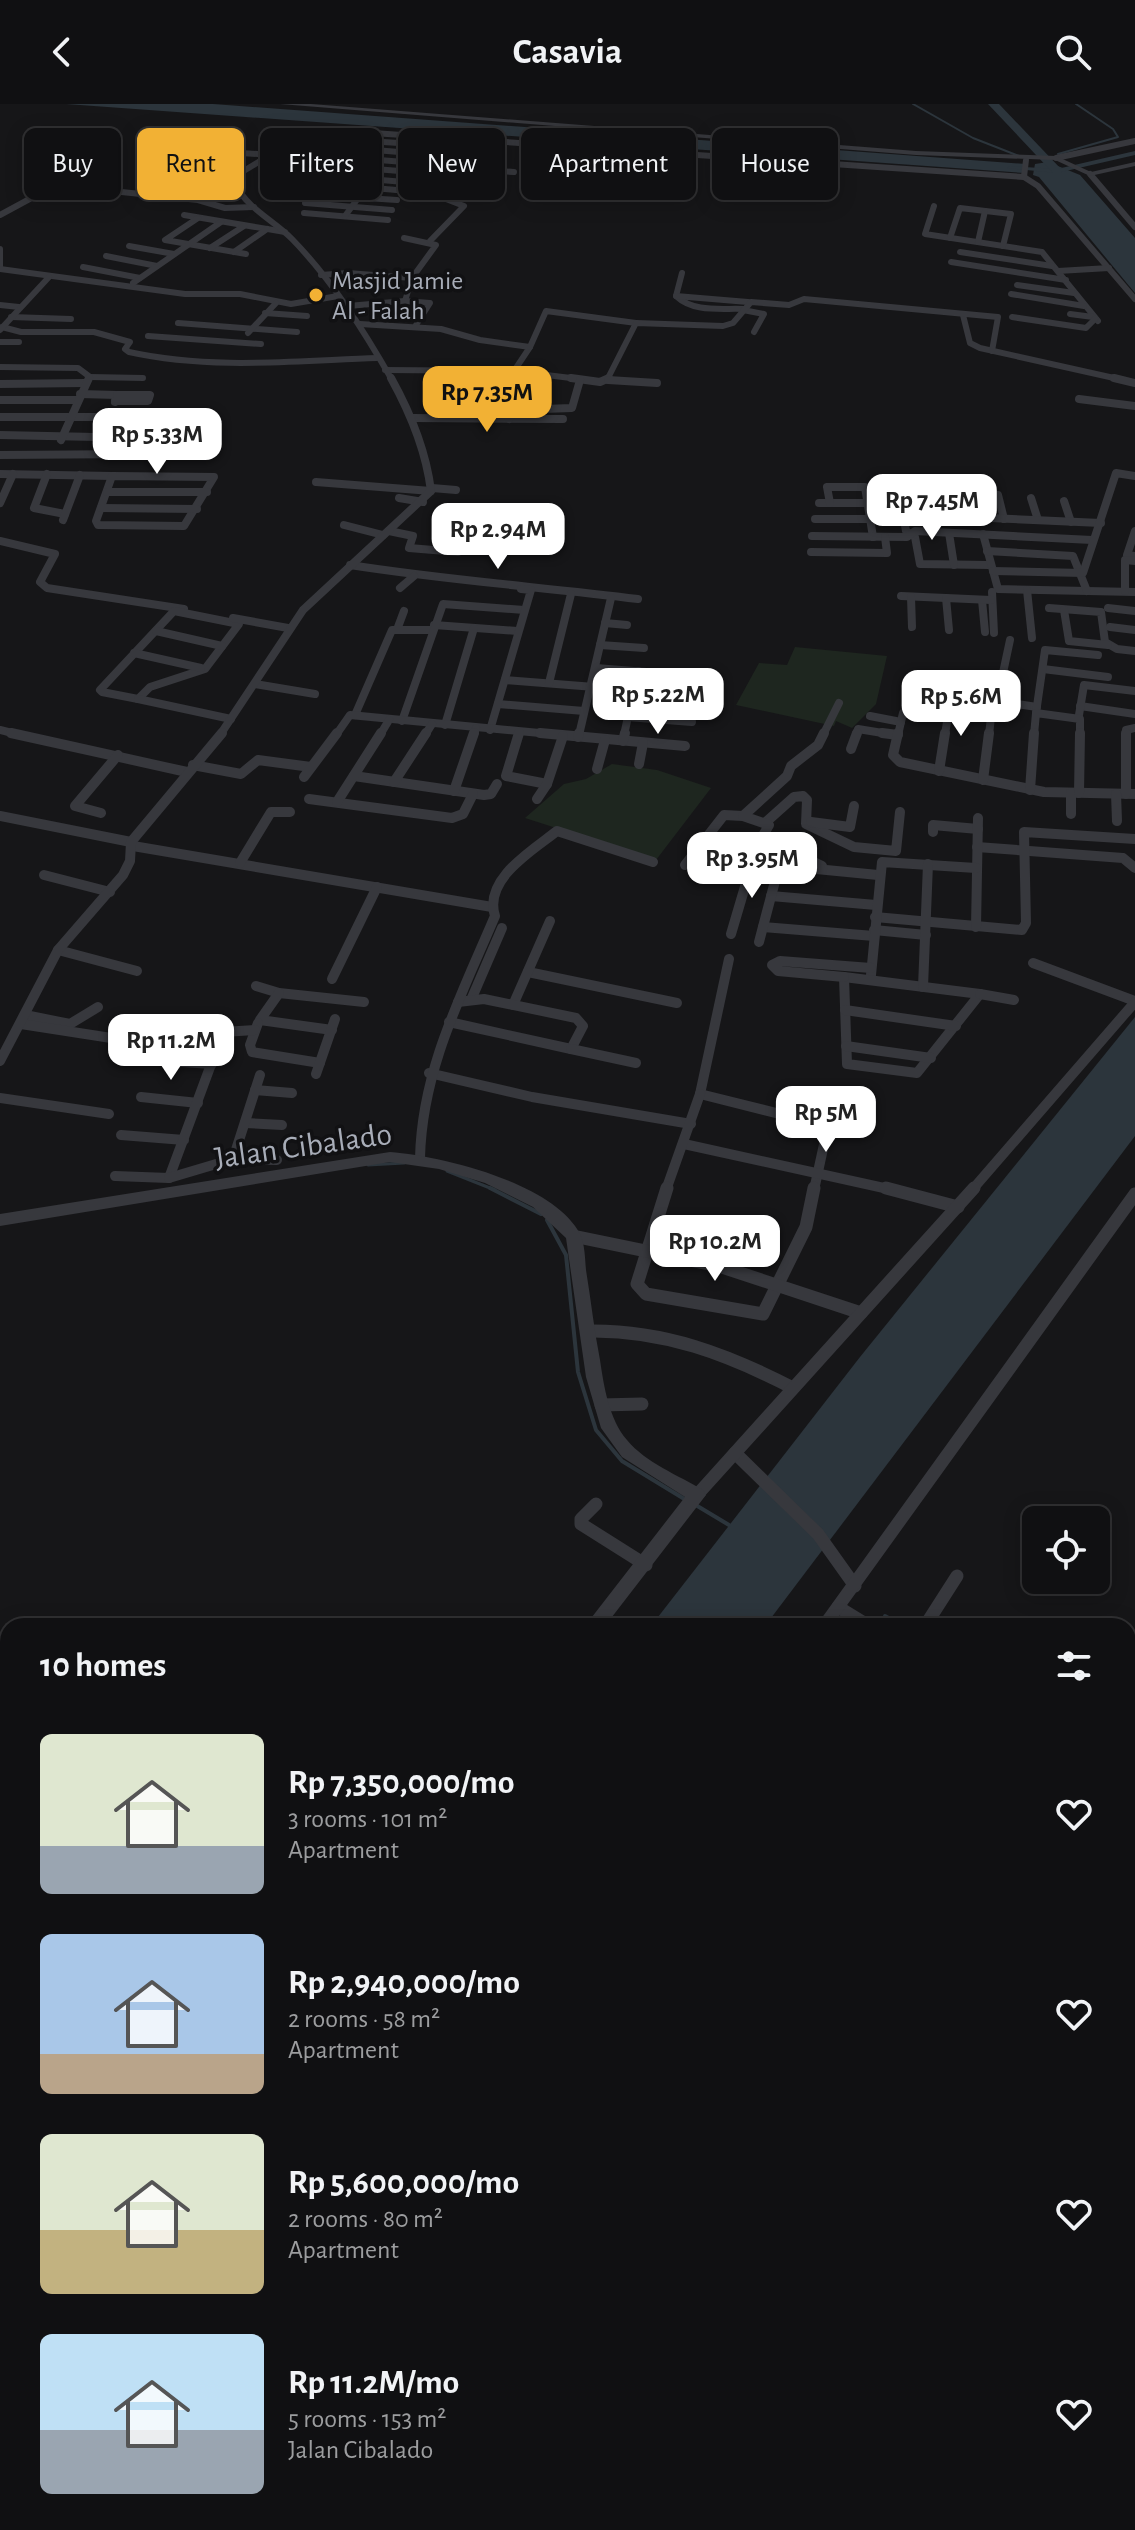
<!DOCTYPE html>
<html lang="en">
<head>
<meta charset="utf-8">
<style>
  body { margin:0; font-family:"Alegreya Sans",sans-serif; background:#19191b; color:#f1f3f6; height:100vh; display:flex; flex-direction:column; font-size:30px; white-space:nowrap }
  * { box-sizing:border-box; margin:0 }
  p { font-size:26px; color:#9c9d9f }
  .icon { flex:none; width:44px; height:44px; fill:none; stroke:currentColor; stroke-width:2; stroke-linecap:round; stroke-linejoin:round }
  .map { position:relative; flex:1; overflow:hidden }
  .details { position:absolute; left:0px; top:1514px; width:1136px; height:912px; display:flex; flex-direction:column; background:#101012; border-radius:24px 24px 0 0; box-shadow:0 4px 20px #0003,0 0 0 2px #303032 }
  .details>* { flex:none }
  .top-card { position:absolute; left:24px; top:24px; width:1088px; height:72px; display:flex; gap:16px }
  .tools { position:absolute; left:1022px; top:1402px; display:grid; gap:16px }
  .tools a { display:grid; place-items:center; width:88px; height:88px; border-radius:12px; background:#101012; box-shadow:0 4px 20px #0003,0 0 0 2px #303032; font-size:40px }
  .price { position:absolute; translate:-50% -68px; padding:0 18px; border-radius:16px; background:#fff; color:#222; font-size:26px; line-height:52px; filter:drop-shadow(0 2px 4px #0008) }
  .price::after { content:''; position:absolute; left:50%; top:48px; width:24px; height:18px; margin-left:-12px; background:inherit; clip-path:polygon(0 0,100% 0,50% 100%) }
  .price.current { background:#f2b134; color:#111 }
  ul { padding:0; list-style:none }
  li { display:flex; align-items:center; gap:24px; height:200px; padding:0 40px }
  li span { display:grid; place-items:center; flex:none; width:224px; height:160px; border-radius:12px; color:#555 }
  li>.icon { margin-inline-start:auto }
  span .icon { width:96px; height:96px; fill:#fffc; stroke-width:1 }
  li b { font-size:34px }
  h2 { display:flex; justify-content:space-between; align-items:center; height:96px; padding:0 40px; font-size:34px }
  .chip { padding:0 28px; border-radius:12px; background:#101012; box-shadow:0 4px 20px #0003,0 0 0 2px #303032; font-size:28px; line-height:72px }
  .chip.current { background:#f2b134; color:#111 }
  header { display:flex; justify-content:space-between; align-items:center; height:104px; padding:0 40px; background:#101012; font-size:36px; font-weight:700 }
  .map>svg:first-child { display:block }
  .green { fill:#1e261f }
  .water { fill:#2c353c }
  .lines { fill:none; stroke-linecap:round; stroke-linejoin:round }
  .stream-far3 { stroke:#2c353c; stroke-width:2 }
  .stream-far2 { stroke:#2c353c; stroke-width:3 }
  .stream-far1 { stroke:#2c353c; stroke-width:4 }
  .stream { stroke:#2c353c; stroke-width:5 }
  .canal { fill:#2c353c; fill-rule:evenodd }
  .river { fill:#2c353c; fill-rule:evenodd }
  .minor-far4 { stroke:#37383d; stroke-width:6 }
  .minor-far3 { stroke:#37383d; stroke-width:8 }
  .minor-far2 { stroke:#37383d; stroke-width:10 }
  .minor-far1 { stroke:#37383d; stroke-width:13 }
  .minor { stroke:#37383d; stroke-width:16 }
  .tertiary { fill:#37383d; fill-rule:evenodd }
  .poi-dot { fill:#f2b134; stroke:#111113; stroke-width:3 }
  .labels { text-anchor:middle; stroke-width:7; stroke-linejoin:round; paint-order:stroke }
  .far-poi-label { font-size:26px; fill:#a8adb8; stroke:#111113; text-anchor:start }
  .street-label { font-size:32px; fill:#a8adb8; stroke:#111113 }
</style>
</head>
<body>
<header><svg class="icon" aria-label="back" viewBox="0 0 24 24"><path d="M15 5l-7 7 7 7"/></svg>Casavia<svg class="icon" aria-label="search" viewBox="0 0 24 24"><circle cx="10" cy="10" r="6"/><path d="M15 15l6 6"/></svg></header>
<div class="map">
<svg width="1135" height="2426" viewBox="0 0 1135 2426">
  <rect width="100%" height="100%" fill="#161618"/>
  <g class="green">
    <polygon points="795,543 887,552 876,600 852,624 836,617 834,622 736,601 759,559 787,561"/>
    <polygon points="612,660 657,666 711,684 656,756 525,714 564,680 586,675"/>
  </g>
  <g class="water">
    <polygon points="66,0 213,0 1026,60 1024,69"/>
    <polygon points="1048,58 1080,71 1135,134 1135,189 1039,73 1033,71 1035,60"/>
    <polygon points="1135,913 1135,1032 765,1522 651,1522 860,1253"/>
    <polygon points="8,2326 8,2418 88,2418 82,2426 0,2426 0,2340"/>
  </g>
  <g class="lines">
    <g class="stream-far3">
      <polyline points="913,0 973,34 1019,52"/>
      <polyline points="1058,50 1118,33 1113,25 1076,0"/>
    </g>
    <g class="stream-far2">
      <polyline points="368,1061 404,1059"/>
      <polyline points="447,1067 495,1086"/>
    </g>
    <g class="stream-far1">
      <polyline points="490,1084 541,1110"/>
      <polyline points="547,1116 566,1151 578,1268 596,1326 622,1357 686,1396"/>
      <polyline points="694,1400 729,1421"/>
      <polyline points="885,1512 903,1522"/>
    </g>
    <polyline class="stream" points="1128,2059 1135,2073"/>
    <polygon class="canal" points="1135,47 1135,51 1057,69 1007,64 1010,62 1057,65"/>
    <polygon class="river" points="988,0 999,0 1061,65 1061,69 1053,69"/>
    <g class="minor-far4">
      <polyline points="367,37 447,42 440,51"/>
      <polyline points="447,42 480,45"/>
      <polyline points="337,43 474,54"/>
      <polyline points="277,48 468,63 488,33"/>
      <polyline points="147,53 163,44 272,51"/>
      <polyline points="1056,54 1135,37"/>
      <polyline points="472,56 504,58"/>
      <polyline points="275,57 462,72"/>
      <polyline points="466,65 514,68"/>
      <polyline points="1090,70 1135,123"/>
      <polyline points="333,72 488,85"/>
      <polyline points="1024,73 1038,82 1135,195"/>
      <polyline points="461,74 501,77"/>
      <polyline points="304,76 316,60"/>
      <polyline points="327,80 408,87"/>
      <polyline points="320,91 397,96"/>
      <polyline points="305,99 392,106"/>
      <polyline points="934,102 925,130 1042,148 1098,217"/>
      <polyline points="304,109 388,116"/>
      <polyline points="0,111 48,85 112,87 198,96 225,104 254,103"/>
      <polyline points="184,111 285,128"/>
      <polyline points="345,112 375,71"/>
      <polyline points="198,114 165,136 246,150"/>
      <polyline points="404,134 436,141 412,174 405,197"/>
      <polyline points="950,134 960,104 1011,110 1003,142"/>
      <polyline points="430,137 464,102 446,95"/>
      <polyline points="978,138 985,107"/>
      <polyline points="129,142 174,150"/>
      <polyline points="210,144 244,122"/>
      <polyline points="0,145 0,165"/>
      <polyline points="234,148 267,125"/>
      <polyline points="960,148 1052,162"/>
      <polyline points="106,152 157,162"/>
      <polyline points="951,158 1066,176"/>
      <polyline points="83,163 140,174"/>
      <polyline points="0,165 185,190 240,190 291,200 338,192"/>
      <polyline points="1058,167 1109,164"/>
      <path d="M682,169L676,192C694,209 721,204 744,205"/>
      <polyline points="321,171 348,169 412,174"/>
      <polyline points="133,179 221,118"/>
      <polyline points="1017,181 1074,189"/>
      <polyline points="1011,190 1084,202"/>
      <polyline points="676,192 748,198"/>
      <polyline points="0,201 19,203"/>
      <polyline points="348,202 405,197 430,199 416,221"/>
      <polyline points="743,206 764,210 754,228"/>
      <polyline points="265,209 307,212"/>
      <polyline points="1070,210 1093,213"/>
      <polyline points="963,211 970,239 980,244 1123,276"/>
      <polyline points="11,213 71,215"/>
      <polyline points="1012,213 1086,224 1095,215"/>
      <polyline points="178,219 297,228"/>
      <polyline points="360,220 441,225 480,236 530,243 514,267"/>
      <path d="M2,223L21,228H94L130,238L125,245L129,248C211,266 294,257 377,254"/>
      <polyline points="0,226 49,173"/>
      <polyline points="248,229 276,199"/>
      <polyline points="148,232 261,240"/>
      <polyline points="0,238 19,238"/>
      <polyline points="530,243 546,207 636,219"/>
      <polyline points="0,263 78,264 90,273 88,276"/>
      <polyline points="385,266 514,267 587,276"/>
      <polyline points="90,273 143,274"/>
      <path d="M392,276C364,227 332,176 292,135C273,116 248,105 235,80L237,71L313,25L1024,73L1026,56"/>
      <polyline points="607,276 636,219 723,222 733,219 751,198 789,201 804,195 998,213 992,247"/>
      <polyline points="608,276 613,276"/>
    </g>
    <g class="minor-far3">
      <polyline points="571,274 600,278 609,274"/>
      <polyline points="1114,274 1135,279"/>
      <polyline points="608,276 657,279"/>
      <polyline points="0,280 85,279"/>
      <polyline points="80,290 117,291 115,298"/>
      <polyline points="1079,295 1135,302"/>
      <polyline points="0,296 78,296"/>
      <polyline points="115,297 148,297 150,291 117,291"/>
      <polyline points="0,313 136,313"/>
      <polyline points="412,314 563,315"/>
      <polyline points="509,315 514,306 572,304 580,276"/>
      <polyline points="0,331 144,334 140,350 0,351"/>
      <polyline points="61,336 89,274"/>
      <polyline points="0,370 112,372"/>
      <polyline points="47,370 34,404 65,410"/>
      <polygon points="112,372 214,373 184,422 98,421 96,417"/>
      <polyline points="316,378 431,387"/>
      <polyline points="898,382 906,427 915,433 920,460 989,461"/>
      <polyline points="432,384 456,386"/>
      <polyline points="930,385 937,412"/>
      <polyline points="107,388 207,388"/>
      <polyline points="964,388 970,413"/>
      <polyline points="998,391 1004,415"/>
      <polyline points="399,394 423,398"/>
      <polyline points="1031,394 1038,416"/>
      <polyline points="1064,397 1071,418"/>
      <polyline points="0,399 13,370"/>
      <polyline points="819,399 868,399"/>
      <polyline points="830,399 827,383 865,383 873,433"/>
      <polyline points="101,404 197,405"/>
      <polyline points="903,410 1101,419"/>
      <polyline points="815,415 870,415"/>
      <polyline points="63,416 80,371"/>
      <polyline points="344,421 383,431"/>
      <polyline points="389,427 413,432 409,444 458,448"/>
      <polyline points="1135,427 1127,451 1135,452"/>
      <polyline points="949,429 954,461"/>
      <polyline points="983,430 998,485 1135,488"/>
      <polyline points="812,432 907,433 915,427 1092,436"/>
      <polyline points="0,437 55,450 40,478 47,484 184,505"/>
      <polyline points="987,447 1073,452 1087,487"/>
      <polyline points="811,448 887,449 885,433"/>
      <path d="M350,461C445,476 542,483 638,495"/>
      <polyline points="993,467 1083,469 1116,369 1135,372"/>
      <polyline points="400,484 414,472"/>
      <polyline points="1027,486 1032,534"/>
      <polyline points="1125,487 1125,456 1135,457"/>
      <polyline points="992,488 994,529"/>
      <polyline points="901,492 946,494"/>
      <polyline points="911,493 912,523"/>
      <polyline points="982,496 985,528"/>
      <polyline points="1049,504 1101,508 1105,538 1117,545 1135,547"/>
      <polyline points="1108,504 1135,507"/>
      <polyline points="1064,506 1069,537 1108,541"/>
      <polygon points="174,507 239,520 205,565 150,583 138,595 102,588 100,586"/>
      <polyline points="233,514 288,524"/>
      <polyline points="605,519 627,521"/>
      <polyline points="434,521 517,527"/>
      <polyline points="398,523 404,507"/>
      <polyline points="1110,523 1135,526"/>
      <polyline points="949,526 946,494 991,496"/>
      <polyline points="156,527 222,542"/>
      <polyline points="1010,536 997,597 1037,603"/>
      <polyline points="600,541 644,544"/>
      <polyline points="134,549 201,564"/>
      <polyline points="596,564 659,569"/>
      <polyline points="1043,565 1108,573"/>
      <polyline points="505,576 633,586"/>
      <polyline points="549,579 571,490"/>
      <polyline points="255,580 315,590"/>
      <polyline points="632,592 688,597"/>
      <polyline points="138,595 231,615"/>
      <polyline points="498,600 584,607"/>
      <polyline points="1080,602 1135,610"/>
      <polyline points="1036,609 1045,546 1098,551"/>
      <polyline points="355,611 392,526 432,526"/>
      <polyline points="1079,611 1084,581 1135,587"/>
      <polyline points="870,612 901,618"/>
      <polyline points="627,613 692,618"/>
      <polyline points="402,617 443,500 524,506"/>
      <polyline points="445,621 474,524"/>
      <polyline points="0,626 20,631"/>
      <polyline points="490,626 531,486 521,485"/>
      <path d="M220,631L303,506L431,387C426,346 411,310 391,274"/>
      <polyline points="336,631 350,611 561,631"/>
      <polyline points="380,631 389,616"/>
      <polyline points="425,631 432,620"/>
      <polyline points="474,631 476,624"/>
      <polyline points="579,631 611,494"/>
      <polyline points="624,631 638,567"/>
      <polyline points="823,631 839,599"/>
      <polyline points="856,631 858,625 895,631"/>
      <polyline points="898,631 903,609"/>
      <polyline points="945,631 950,597"/>
      <polyline points="989,631 992,604"/>
      <polyline points="1034,631 1036,609 1080,615 1080,631"/>
      <polyline points="1126,631 1126,626 1135,624"/>
    </g>
    <g class="minor-far2">
      <polyline points="11,629 187,668"/>
      <polyline points="519,629 506,672 547,680"/>
      <polyline points="540,629 685,642"/>
      <polyline points="882,629 898,631"/>
      <polyline points="898,629 893,651 900,658 1044,688 1135,690"/>
      <polyline points="1126,629 1126,690"/>
      <polyline points="578,633 579,629"/>
      <polyline points="623,637 625,629"/>
      <polyline points="851,645 857,629"/>
      <polyline points="639,660 643,639"/>
      <polyline points="193,661 241,670 258,656 311,663"/>
      <polyline points="597,665 605,636"/>
      <polyline points="939,667 945,629"/>
      <polyline points="354,672 484,691 491,690 497,680"/>
      <polyline points="304,673 337,629"/>
      <polyline points="983,676 989,629"/>
      <polyline points="394,678 426,629"/>
      <polyline points="1030,686 1034,629"/>
      <polyline points="454,687 474,629"/>
      <polyline points="1071,689 1071,710"/>
      <polyline points="1079,689 1080,629"/>
      <polyline points="1116,690 1117,717"/>
      <polyline points="309,695 452,714 463,710 473,690"/>
      <polyline points="537,695 547,680 563,632"/>
      <polyline points="337,698 381,629"/>
      <polyline points="101,709 75,702 118,651"/>
      <polyline points="0,712 131,738"/>
      <polyline points="766,718 794,693 803,692 807,696 806,720 854,743 896,747 900,708"/>
      <polyline points="811,718 850,723 854,702"/>
      <polyline points="933,728 933,721 978,725"/>
      <polyline points="133,742 492,803"/>
      <polyline points="977,743 1123,754 1135,764"/>
      <polyline points="789,746 822,762"/>
      <polyline points="240,759 271,708 290,708"/>
      <polyline points="754,759 878,771"/>
      <polyline points="685,761 724,711 743,712"/>
      <polyline points="731,770 756,743"/>
      <polyline points="44,771 110,788"/>
      <polyline points="771,792 876,801"/>
      <polyline points="875,813 1022,826 1026,819 1024,728 1135,735"/>
      <polyline points="763,823 874,832"/>
      <polyline points="976,823 978,714"/>
      <polyline points="874,826 926,831"/>
      <polyline points="731,830 757,742 769,721 743,712 787,672 791,662 818,641 824,629"/>
      <polyline points="759,838 779,762"/>
      <polyline points="58,846 137,867"/>
      <polyline points="1033,859 1135,897"/>
      <polyline points="528,868 677,899"/>
      <polyline points="871,871 882,758 976,764"/>
      <polygon points="844,873 980,890 917,969 847,960"/>
      <polyline points="844,873 778,867 772,861 780,857 871,864"/>
      <polyline points="332,875 377,783"/>
      <polyline points="256,882 279,889 364,898"/>
      <polyline points="923,883 928,760"/>
      <polyline points="279,889 260,916 332,926"/>
      <polyline points="980,890 1014,896"/>
      <polyline points="471,896 502,824"/>
      <polyline points="513,901 550,817"/>
      <polyline points="845,906 956,922"/>
      <polyline points="25,911 70,920 98,903"/>
      <polyline points="449,918 571,945 583,922 576,914 484,895 458,898"/>
      <polyline points="258,919 250,941 252,948 320,959"/>
      <polyline points="21,920 124,936"/>
      <polyline points="846,942 931,954"/>
      <polyline points="571,945 636,959"/>
      <polyline points="0,957 58,846 123,771 130,757 131,738 222,629"/>
      <polyline points="167,957 212,960"/>
      <polyline points="429,969 532,993 691,1020"/>
      <polyline points="316,970 335,915"/>
      <polyline points="255,986 292,989"/>
      <polyline points="700,990 828,1022 814,1086"/>
      <polyline points="700,990 729,855"/>
      <polyline points="141,993 198,999"/>
      <polyline points="0,994 109,1010"/>
      <polyline points="245,1019 282,1021"/>
      <polyline points="121,1031 184,1036"/>
      <polyline points="684,1040 893,1086"/>
      <path d="M420,1054C422,966 461,892 495,812C483,775 533,746 557,727L653,758"/>
      <polyline points="233,1055 277,1056"/>
      <polyline points="115,1072 169,1074 223,928 255,926"/>
      <polyline points="169,1074 233,1055 260,971"/>
      <polyline points="666,1086 700,990"/>
      <polyline points="972,1086 1135,898"/>
    </g>
    <g class="minor-far1">
      <polyline points="667,1084 637,1180 646,1190 763,1210 806,1123 814,1084"/>
      <polyline points="886,1084 958,1103"/>
      <polyline points="573,1132 719,1162 861,1209"/>
      <path d="M589,1227C664,1226 727,1250 793,1284"/>
      <polyline points="601,1301 642,1300"/>
      <polyline points="735,1349 818,1430 855,1482"/>
      <polyline points="697,1391 974,1084"/>
      <polyline points="596,1400 581,1415 581,1420 646,1461"/>
      <polyline points="838,1503 869,1522"/>
      <polyline points="824,1522 1135,1090"/>
      <polyline points="925,1522 957,1472"/>
      <polyline points="0,1633 8,1636"/>
    </g>
    <g class="minor">
      <polyline points="0,1712 8,1715"/>
      <polyline points="1128,1734 1135,1736"/>
      <polyline points="0,1814 8,1798"/>
      <polyline points="0,1871 8,1874"/>
      <polyline points="1128,1900 1135,1900"/>
      <polyline points="0,1960 8,1962"/>
      <polyline points="1128,2030 1135,2044"/>
      <polyline points="0,2113 5,2110 3,2084 8,2073"/>
      <polyline points="1128,2126 1135,2124"/>
      <polyline points="430,2418 441,2426"/>
      <polyline points="614,2418 626,2426"/>
      <polyline points="797,2418 810,2426"/>
      <polyline points="980,2418 989,2426"/>
      <polyline points="157,2426 163,2418"/>
      <polyline points="700,2426 704,2418"/>
    </g>
    <g class="tertiary">
      <polygon points="280,0 311,0 916,47 1056,52 1091,68 1135,58 1135,62 1090,72 1055,56 916,51"/>
      <path d="M390,1048C442,1052 554,1079 580,1130C585,1140 585,1155 586,1166C591,1196 594,1226 600,1256C604,1283 609,1315 627,1336C646,1359 678,1371 703,1386L706,1391L605,1522H585L685,1393L622,1353L601,1324L586,1273L566,1134L533,1103L485,1079L439,1065L390,1058L0,1122V1110Z"/>
      <polygon points="8,2229 8,2260 0,2263 0,2233"/>
    </g>
  </g>
  <circle class="poi-dot" cx="316" cy="191" r="8"/>
  <g class="labels">
    <g class="far-poi-label">
      <text x="332" y="185">Masjid Jamie<tspan x="332" dy="30">Al - Falah</tspan></text>
    </g>
    <g class="street-label">
      <text transform="translate(303 1041) rotate(-8)" y="11">Jalan Cibalado</text>
    </g>
  </g>
</svg>
<div class="tools">
<a><svg class="icon" aria-label="locate" viewBox="0 0 24 24"><circle cx="12" cy="12" r="6"/><path d="M12 2v4M12 18v4M2 12h4M18 12h4"/></svg></a>
</div>
<b class="price current" style="left:487px;top:330px">Rp 7.35M</b>
<b class="price" style="left:157px;top:372px">Rp 5.33M</b>
<b class="price" style="left:932px;top:438px">Rp 7.45M</b>
<b class="price" style="left:498px;top:467px">Rp 2.94M</b>
<b class="price" style="left:658px;top:632px">Rp 5.22M</b>
<b class="price" style="left:961px;top:634px">Rp 5.6M</b>
<b class="price" style="left:752px;top:796px">Rp 3.95M</b>
<b class="price" style="left:171px;top:978px">Rp 11.2M</b>
<b class="price" style="left:826px;top:1050px">Rp 5M</b>
<b class="price" style="left:715px;top:1179px">Rp 10.2M</b>
<div class="top-card">
<a class="chip">Buy</a>
<a class="chip current">Rent</a>
<a class="chip">Filters</a>
<a class="chip">New</a>
<a class="chip">Apartment</a>
<a class="chip">House</a>
</div>
<section class="details">
<h2>10 homes<svg class="icon" aria-label="filters" viewBox="0 0 24 24"><path d="M4 7h16M4 17h16"/><circle cx="9" cy="7" r="2"/><circle cx="15" cy="17" r="2"/></svg></h2>
<ul>
<li><span style="background:linear-gradient(#dfe7d0 70%,#9aa5b1 0)"><svg class="icon" aria-label="home" viewBox="0 0 24 24"><path d="M3 11l9-7 9 7M6 9v11h12V9"/></svg></span><div><b>Rp 7,350,000/mo</b><p>3 rooms · 101 m²</p><p>Apartment</p></div><svg class="icon" aria-label="heart" viewBox="0 0 24 24"><path d="M12 20l-8-8c-3-5 5-10 8-4 3-6 11-1 8 4z"/></svg></li>
<li><span style="background:linear-gradient(#a9c7e8 75%,#b9a48a 0)"><svg class="icon" aria-label="home" viewBox="0 0 24 24"><path d="M3 11l9-7 9 7M6 9v11h12V9"/></svg></span><div><b>Rp 2,940,000/mo</b><p>2 rooms · 58 m²</p><p>Apartment</p></div><svg class="icon" aria-label="heart" viewBox="0 0 24 24"><path d="M12 20l-8-8c-3-5 5-10 8-4 3-6 11-1 8 4z"/></svg></li>
<li><span style="background:linear-gradient(#dfe7d0 60%,#c2b280 0)"><svg class="icon" aria-label="home" viewBox="0 0 24 24"><path d="M3 11l9-7 9 7M6 9v11h12V9"/></svg></span><div><b>Rp 5,600,000/mo</b><p>2 rooms · 80 m²</p><p>Apartment</p></div><svg class="icon" aria-label="heart" viewBox="0 0 24 24"><path d="M12 20l-8-8c-3-5 5-10 8-4 3-6 11-1 8 4z"/></svg></li>
<li><span style="background:linear-gradient(#bfe0f5 60%,#9aa5b1 0)"><svg class="icon" aria-label="home" viewBox="0 0 24 24"><path d="M3 11l9-7 9 7M6 9v11h12V9"/></svg></span><div><b>Rp 11.2M/mo</b><p>5 rooms · 153 m²</p><p>Jalan Cibalado</p></div><svg class="icon" aria-label="heart" viewBox="0 0 24 24"><path d="M12 20l-8-8c-3-5 5-10 8-4 3-6 11-1 8 4z"/></svg></li>
</ul>
</section>
</div>
</body>
</html>
